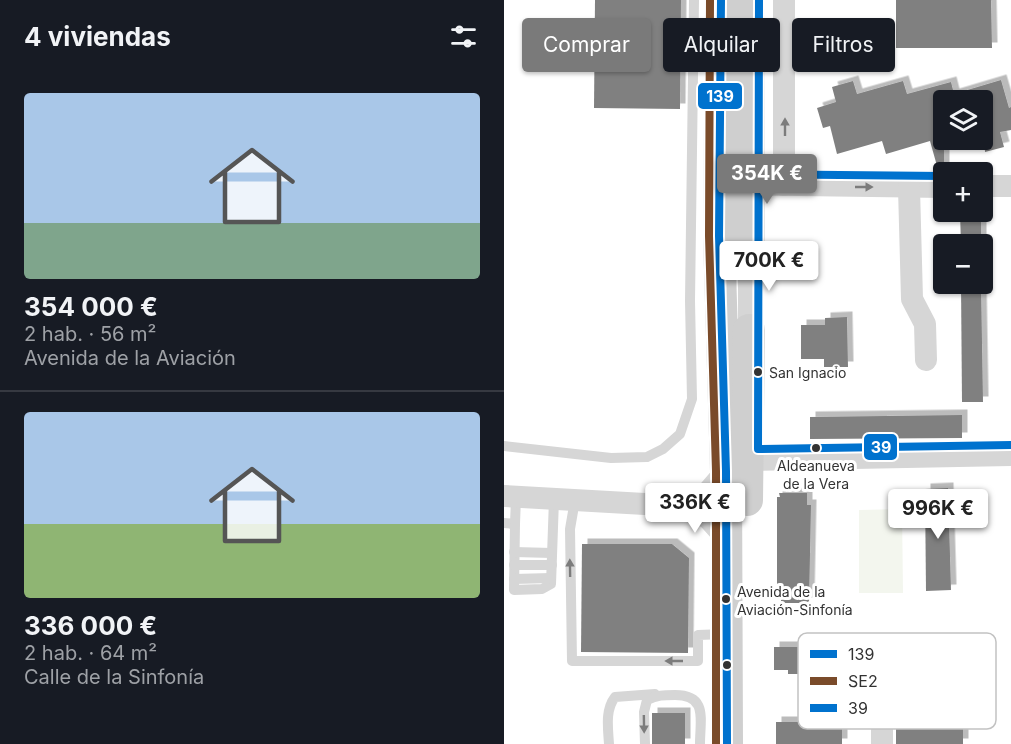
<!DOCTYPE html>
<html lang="es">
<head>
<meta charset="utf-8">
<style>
  body { margin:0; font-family:Inter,sans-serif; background:#20242c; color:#f1f3f6; height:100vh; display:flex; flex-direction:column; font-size:22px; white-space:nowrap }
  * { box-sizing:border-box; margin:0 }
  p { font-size:20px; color:#9ea1a6 }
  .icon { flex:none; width:33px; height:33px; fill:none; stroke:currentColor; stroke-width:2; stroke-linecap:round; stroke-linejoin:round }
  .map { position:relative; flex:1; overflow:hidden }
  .side { display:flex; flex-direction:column; background:#171b24; width:504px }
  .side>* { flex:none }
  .guide { position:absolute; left:18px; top:18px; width:399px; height:54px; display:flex; gap:12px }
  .controls { position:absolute; left:429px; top:90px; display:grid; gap:12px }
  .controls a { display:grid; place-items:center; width:60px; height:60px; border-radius:6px; background:#171b24; box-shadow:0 2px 4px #0004; font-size:30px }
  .price { position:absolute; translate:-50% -51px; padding:0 14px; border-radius:6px; background:#fff; color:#222; font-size:20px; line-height:39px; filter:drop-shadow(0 2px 3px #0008) }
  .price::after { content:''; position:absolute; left:50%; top:36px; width:18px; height:14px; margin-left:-9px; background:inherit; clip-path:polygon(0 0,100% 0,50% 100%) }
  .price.selected { background:#7a7a7a; color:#fff }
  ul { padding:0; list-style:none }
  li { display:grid; align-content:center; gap:12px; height:318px; padding:0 24px }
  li+li { border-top:2px solid #363941 }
  li span { display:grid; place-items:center; height:186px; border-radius:6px; color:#555 }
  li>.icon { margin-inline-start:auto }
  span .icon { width:108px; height:108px; fill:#fffc; stroke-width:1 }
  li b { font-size:26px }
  h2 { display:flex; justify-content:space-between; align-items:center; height:72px; padding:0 24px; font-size:26px }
  .chip { padding:0 21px; border-radius:6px; background:#171b24; box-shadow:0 2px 4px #0004; font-size:21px; line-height:54px }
  .chip.selected { background:#7a7a7a; color:#fff }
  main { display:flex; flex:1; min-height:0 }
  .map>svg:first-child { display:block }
  .green { fill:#f3f6ee }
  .building { fill:#808080; filter:url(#shadow) }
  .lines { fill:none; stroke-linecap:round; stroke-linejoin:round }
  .lane { stroke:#d6d6d6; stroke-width:10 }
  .street { stroke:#d6d6d6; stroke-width:22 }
  .secondary { stroke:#cfcfcf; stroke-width:32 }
  .bus-1-casing { stroke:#fff; stroke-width:12 }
  .bus-2-casing { stroke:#fff; stroke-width:12 }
  .bus-3-casing { stroke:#fff; stroke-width:12 }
  .bus-1 { stroke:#0072ce; stroke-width:8 }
  .bus-2 { stroke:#7a4b2a; stroke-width:8 }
  .bus-3 { stroke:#0072ce; stroke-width:8 }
  .oneway { fill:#7c7c7c }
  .bus-dot { fill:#323232; stroke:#fff; stroke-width:2 }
  .labels { text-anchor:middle; stroke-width:6; stroke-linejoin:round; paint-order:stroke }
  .bus-label { font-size:14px; fill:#323232; stroke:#fff; text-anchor:start }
  .key { fill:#fff; stroke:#c2c2c2; stroke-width:1.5 }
  .key-label { font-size:16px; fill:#323232 }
  .line-badge { stroke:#fff; stroke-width:2 }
  .badge-label { font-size:16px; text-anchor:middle; font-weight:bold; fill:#fff }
</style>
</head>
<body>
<main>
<section class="side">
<h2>4 viviendas<svg class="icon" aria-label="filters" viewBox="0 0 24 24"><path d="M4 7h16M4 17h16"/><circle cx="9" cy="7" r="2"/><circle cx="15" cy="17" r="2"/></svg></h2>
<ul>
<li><span style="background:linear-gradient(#a9c7e8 70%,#7fa58c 0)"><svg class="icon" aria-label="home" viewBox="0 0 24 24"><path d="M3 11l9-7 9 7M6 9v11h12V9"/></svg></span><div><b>354 000 €</b><p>2 hab. · 56 m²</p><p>Avenida de la Aviación</p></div></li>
<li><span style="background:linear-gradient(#a9c7e8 60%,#8fb573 0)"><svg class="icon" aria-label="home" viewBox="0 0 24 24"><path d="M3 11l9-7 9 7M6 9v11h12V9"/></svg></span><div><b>336 000 €</b><p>2 hab. · 64 m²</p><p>Calle de la Sinfonía</p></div></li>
</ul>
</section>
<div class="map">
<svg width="507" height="744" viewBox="0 0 507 744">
  <defs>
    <filter id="shadow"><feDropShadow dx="5.5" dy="-5.5" stdDeviation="0" flood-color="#0004"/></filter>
  </defs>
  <rect width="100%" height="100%" fill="#fff"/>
  <polygon class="green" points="398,509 399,593 355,593 355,510"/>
  <g class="building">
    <polygon points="91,0 177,0 176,109 90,108"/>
    <polygon points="392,0 487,0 488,48 392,48"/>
    <polygon points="497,80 505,108 507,107 507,130 496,132 500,147 481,152 478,100 440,100 440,172 435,173 426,141 382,154 378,141 333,154 326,126 319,128 313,108 332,102 328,87 349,81 353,94 399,81 403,94 447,82 450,94"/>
    <polygon points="456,213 477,213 477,244 457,244"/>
    <polygon points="457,284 477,284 479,402 458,402"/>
    <polygon points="343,317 344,367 320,367 320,359 297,359 297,325 321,325 321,318"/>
    <polygon points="458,415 458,438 306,439 306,417"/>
    <polygon points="444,488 447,590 422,591 421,489"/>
    <polygon points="275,493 303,493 303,505 307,505 305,603 277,603 277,599 273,599 273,497 276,497"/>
    <polygon points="78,544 168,544 185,558 184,653 77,652"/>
    <polygon points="270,647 321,647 322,659 338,659 338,744 272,744 272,722 311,722 311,674 284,674 284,670 270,670"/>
    <polygon points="442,649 443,663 459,663 459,744 392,744 392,723 431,723 431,676 392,676 389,650"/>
    <rect x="148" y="713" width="33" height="31"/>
  </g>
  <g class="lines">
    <g class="lane">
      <polyline points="0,446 107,458 143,457 159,449 176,434 188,399 186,301 190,0"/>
      <polyline points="71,500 66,529 68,661 194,661 194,635 220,634"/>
      <polyline points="0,523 11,524 12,497"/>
      <polyline points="11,524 10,590 38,589 47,584 50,499"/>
      <polyline points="10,552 48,553"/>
      <polyline points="10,565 48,565"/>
      <polyline points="10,579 47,578"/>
      <path d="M105,744C104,728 101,710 111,697L151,694"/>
      <path d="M141,744L140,712L143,700C153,695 160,695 171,695C204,695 196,719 196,744"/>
    </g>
    <g class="street">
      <polyline points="231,184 440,187"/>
      <polyline points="280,185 280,0"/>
      <polyline points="478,186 507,186"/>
      <polyline points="405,188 408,299 421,324 422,360"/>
      <polyline points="245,330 245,254"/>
      <polyline points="0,496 176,506 204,518 223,539"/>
      <polyline points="176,506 204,492 222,471 243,460 507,455"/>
      <polyline points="378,744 378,657"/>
    </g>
    <g class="secondary">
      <polyline points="217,0 215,236 222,471 223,744"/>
      <polyline points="245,0 245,254"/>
      <polyline points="243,500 245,330"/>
    </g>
    <g class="bus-1-casing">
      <polyline id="bus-1" points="217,0 215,236 222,471 223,744"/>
    </g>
    <g class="bus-2-casing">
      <polyline id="bus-2" points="206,0 205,236 212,471 212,744"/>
    </g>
    <g class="bus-3-casing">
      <g id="bus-3">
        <polyline points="255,0 254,449 507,445"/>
        <polyline points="226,162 226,174 440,176"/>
      </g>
    </g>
    <use href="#bus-1" class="bus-1"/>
    <use href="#bus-2" class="bus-2"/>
    <use href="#bus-3" class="bus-3"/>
  </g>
  <defs><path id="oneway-solid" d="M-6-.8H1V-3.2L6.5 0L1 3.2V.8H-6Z" transform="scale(1.5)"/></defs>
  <g class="oneway">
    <use href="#oneway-solid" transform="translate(281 127) rotate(-90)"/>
    <use href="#oneway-solid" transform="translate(360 187)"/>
    <use href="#oneway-solid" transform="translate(66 568) rotate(-91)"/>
    <use href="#oneway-solid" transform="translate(170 661) rotate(180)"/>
    <use href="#oneway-solid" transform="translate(140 724) rotate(89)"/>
  </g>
  <g class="bus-dot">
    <circle cx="254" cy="372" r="5"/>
    <circle cx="312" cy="448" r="5"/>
    <circle cx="222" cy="599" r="5"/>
    <circle cx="223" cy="665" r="5"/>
  </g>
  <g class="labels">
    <g class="bus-label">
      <text x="265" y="378">San Ignacio</text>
      <text x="312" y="471" text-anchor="middle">Aldeanueva<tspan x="312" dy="18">de la Vera</tspan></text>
      <text x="233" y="597">Avenida de la<tspan x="233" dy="18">Aviación-Sinfonía</tspan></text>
    </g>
  </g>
  <rect x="294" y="633" width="198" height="96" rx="9" class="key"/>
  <rect x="306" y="650" width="27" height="8" fill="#0072ce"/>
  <rect x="306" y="677" width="27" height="8" fill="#7a4b2a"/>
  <rect x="306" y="704" width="27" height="8" fill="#0072ce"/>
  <g class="key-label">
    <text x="344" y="660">139</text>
    <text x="344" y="687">SE2</text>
    <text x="344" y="714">39</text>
  </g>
  <g class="line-badge">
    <rect x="193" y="82" width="46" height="28" rx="6" fill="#0072ce"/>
    <rect x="359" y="433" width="35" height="28" rx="6" fill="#0072ce"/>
  </g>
  <g class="badge-label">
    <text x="216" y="102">139</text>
    <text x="377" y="453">39</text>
  </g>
</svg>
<div class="controls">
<a><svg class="icon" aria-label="layers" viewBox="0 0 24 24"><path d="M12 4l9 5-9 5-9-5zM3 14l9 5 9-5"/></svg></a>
<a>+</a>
<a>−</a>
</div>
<b class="price selected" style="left:263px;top:205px">354K €</b>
<b class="price" style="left:265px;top:292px">700K €</b>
<b class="price" style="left:191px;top:534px">336K €</b>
<b class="price" style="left:434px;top:540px">996K €</b>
<div class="guide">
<a class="chip selected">Comprar</a>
<a class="chip">Alquilar</a>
<a class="chip">Filtros</a>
</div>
</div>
</main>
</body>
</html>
